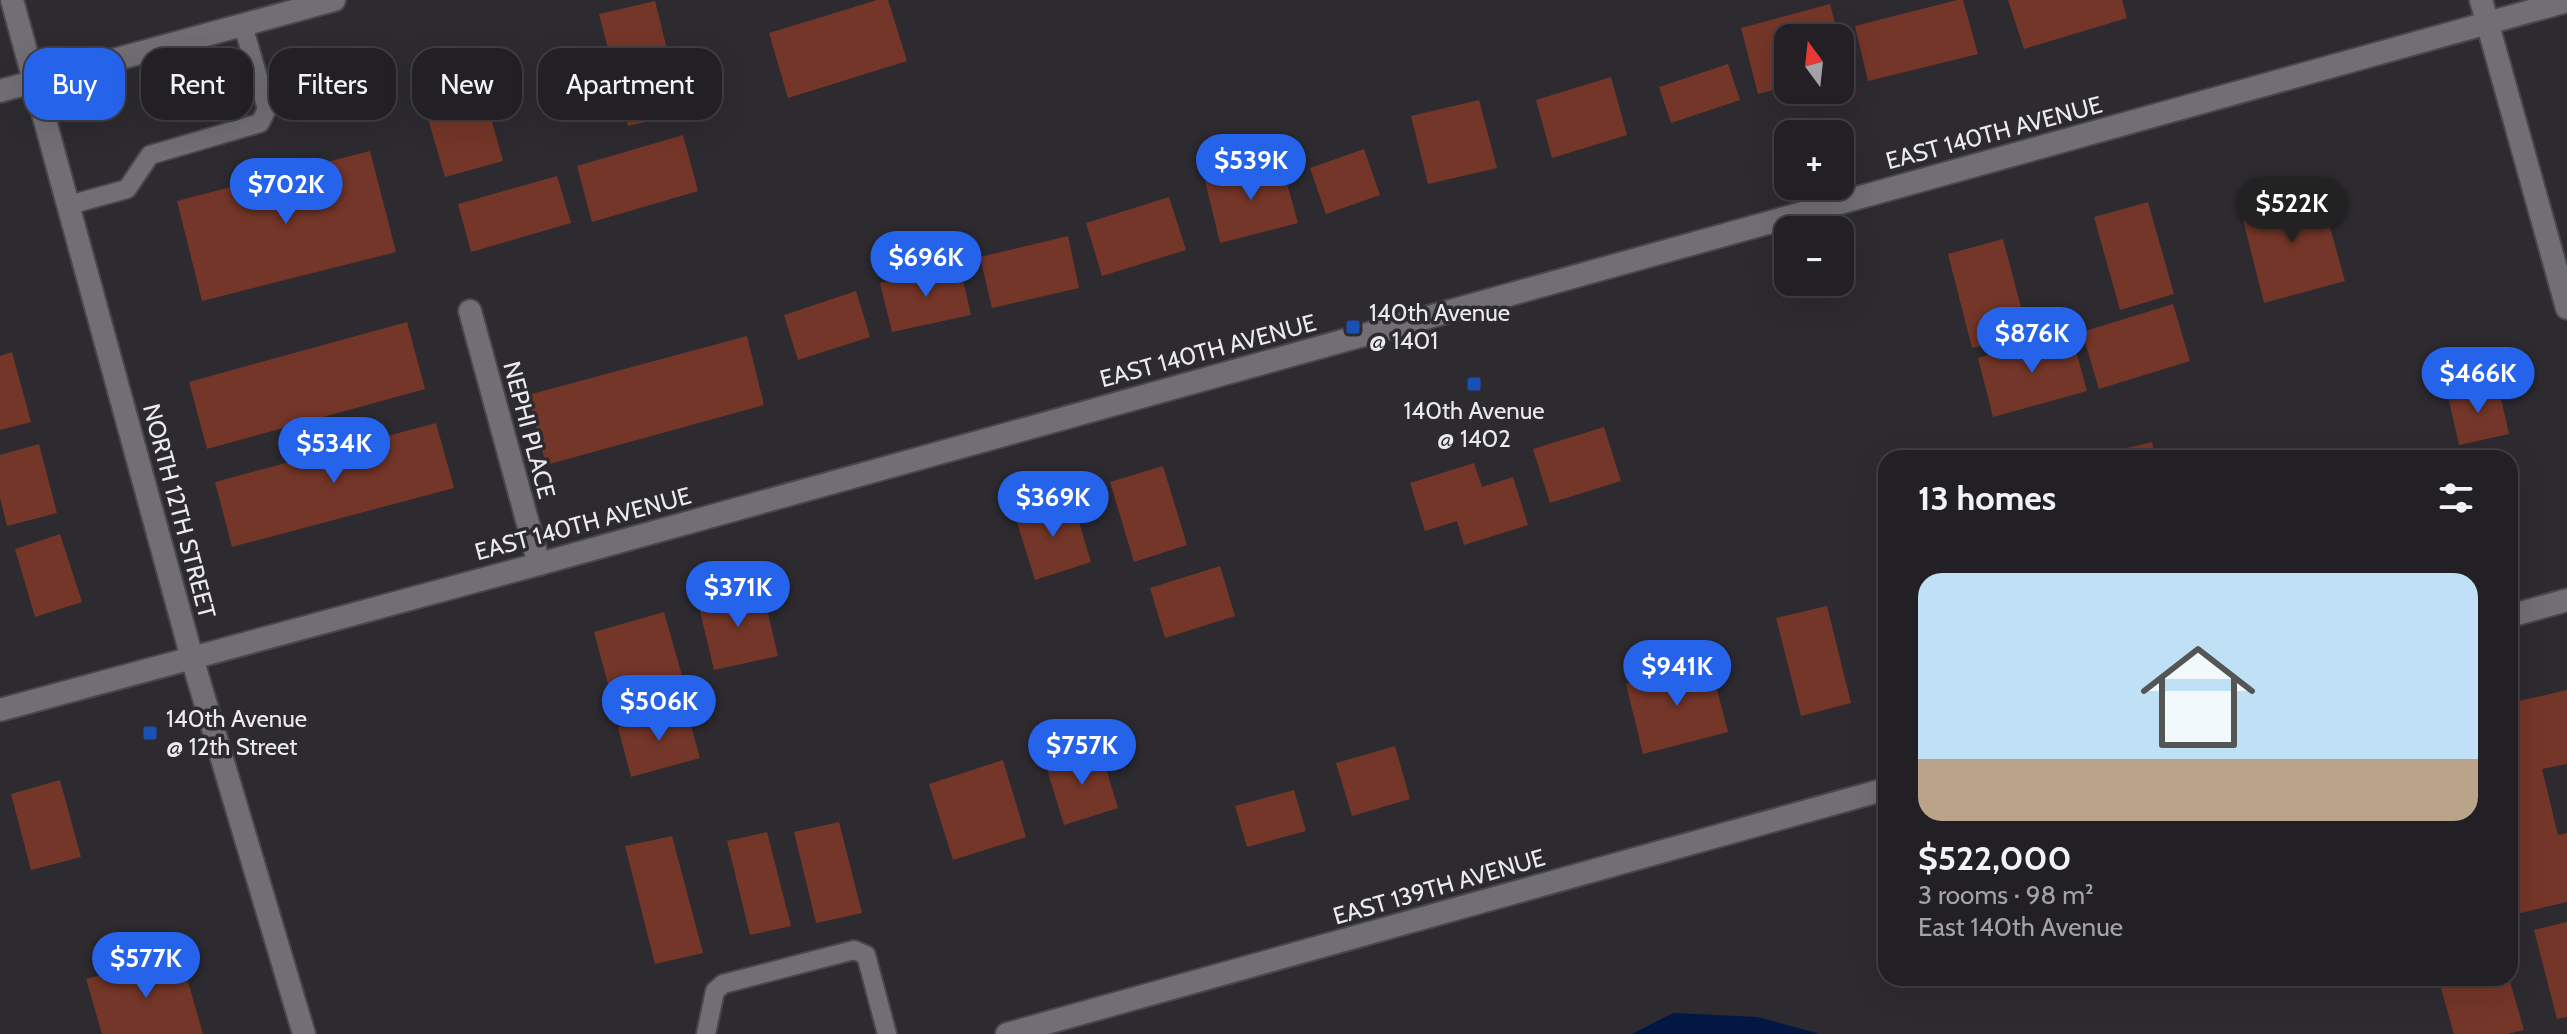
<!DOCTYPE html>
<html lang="en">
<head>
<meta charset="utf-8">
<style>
  body { margin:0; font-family:Cabin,sans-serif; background:#2e2d31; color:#f1f3f6; height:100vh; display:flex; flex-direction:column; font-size:30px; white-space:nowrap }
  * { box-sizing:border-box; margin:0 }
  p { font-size:26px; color:#a2a3a6 }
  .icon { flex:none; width:44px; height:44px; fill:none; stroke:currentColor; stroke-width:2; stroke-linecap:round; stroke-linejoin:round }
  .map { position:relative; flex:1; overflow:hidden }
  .details { position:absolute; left:1878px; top:450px; width:640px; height:536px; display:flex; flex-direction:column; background:#222024; border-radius:24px; box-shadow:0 8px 32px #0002,0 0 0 2px #3f3e41 }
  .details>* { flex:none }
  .top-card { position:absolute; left:24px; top:48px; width:760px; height:72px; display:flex; gap:16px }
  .needle { width:52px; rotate:345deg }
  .tools { position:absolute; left:1774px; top:24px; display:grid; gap:16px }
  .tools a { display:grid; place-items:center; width:80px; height:80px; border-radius:16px; background:#222024; box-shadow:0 8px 32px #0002,0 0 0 2px #3f3e41; font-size:40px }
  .price { position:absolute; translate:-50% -68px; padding:0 18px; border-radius:28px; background:#2563eb; color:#fff; font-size:26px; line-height:52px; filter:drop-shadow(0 2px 4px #0008) }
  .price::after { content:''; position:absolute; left:50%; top:48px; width:24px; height:18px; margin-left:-12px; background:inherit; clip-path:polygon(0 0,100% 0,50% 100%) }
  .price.selected { background:#222; color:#fff }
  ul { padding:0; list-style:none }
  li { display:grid; align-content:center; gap:16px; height:424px; padding:0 40px }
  li span { display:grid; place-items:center; height:248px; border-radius:24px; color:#555 }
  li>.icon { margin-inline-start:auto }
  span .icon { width:144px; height:144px; fill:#fffc; stroke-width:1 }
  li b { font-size:34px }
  h2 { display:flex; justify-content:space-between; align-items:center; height:96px; padding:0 40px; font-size:34px }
  .chip { padding:0 28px; border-radius:24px; background:#222024; box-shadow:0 8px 32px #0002,0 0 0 2px #3f3e41; font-size:28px; line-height:72px }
  .chip.selected { background:#2563eb; color:#fff }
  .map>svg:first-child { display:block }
  .water { fill:#031745 }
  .building { fill:#743628 }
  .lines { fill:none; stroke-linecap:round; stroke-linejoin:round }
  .service-casing { stroke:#48474b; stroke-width:22 }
  .minor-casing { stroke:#48474b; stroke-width:26 }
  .tertiary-casing { stroke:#48474b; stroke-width:26 }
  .service { stroke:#716f75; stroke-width:18 }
  .minor { stroke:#716f75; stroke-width:22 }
  .tertiary { stroke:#716f75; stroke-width:22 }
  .transit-dot { fill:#1a4fb4; stroke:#2d2b30; stroke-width:3 }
  .labels { text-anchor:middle; stroke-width:7; stroke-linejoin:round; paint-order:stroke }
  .street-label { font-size:24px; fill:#ebeaed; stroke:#2d2b30 }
  .poi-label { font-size:24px; fill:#ebeaed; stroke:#2d2b30; text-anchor:start }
</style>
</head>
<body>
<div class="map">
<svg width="2567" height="1034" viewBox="0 0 2567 1034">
  <rect width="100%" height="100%" fill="#2d2b30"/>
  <polygon class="water" points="1673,1013 1758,1017 1820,1034 1632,1034"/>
  <g class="building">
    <polygon points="877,0 888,0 907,61 788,98 769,33"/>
    <polygon points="1957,0 1963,0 1978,54 1868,81 1855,26"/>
    <polygon points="2008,0 2122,0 2127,18 2024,49"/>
    <polygon points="655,1 683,113 628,126 599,14"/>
    <polygon points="1830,4 1839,38 1788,38 1788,86 1758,94 1741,28"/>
    <polygon points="1840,45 1848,70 1840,72"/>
    <polygon points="474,57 503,161 445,177 415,74"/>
    <polygon points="1728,64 1740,100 1671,123 1659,87"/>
    <polygon points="1611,77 1627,135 1552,158 1536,100"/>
    <polygon points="1479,100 1497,168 1428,184 1411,116"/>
    <polygon points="683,135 698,191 592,222 577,166"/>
    <polygon points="1364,149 1380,195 1326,214 1310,168"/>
    <polygon points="370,151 396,252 202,301 177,201"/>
    <polygon points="1281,162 1298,223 1220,243 1205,181"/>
    <polygon points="557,176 571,223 471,252 458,204"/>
    <polygon points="2319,188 2345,281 2264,303 2240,208"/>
    <polygon points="1169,197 1186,250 1102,276 1086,223"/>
    <polygon points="2148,202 2174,294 2120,310 2094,217"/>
    <polygon points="1068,236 1079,288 992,308 980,257"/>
    <polygon points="2003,239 2028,334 1972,348 1948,254"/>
    <polygon points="960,267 971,315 892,332 880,283"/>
    <polygon points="856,291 870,337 798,360 784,315"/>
    <polygon points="2173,304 2190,361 2099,389 2082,332"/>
    <polygon points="407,322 425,389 207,449 189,382"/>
    <polygon points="2071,333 2087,391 1993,417 1978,358"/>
    <polygon points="747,336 764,405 546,465 528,395"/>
    <polygon points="12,352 31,422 0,430 0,356"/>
    <polygon points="2498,385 2509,434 2459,445 2448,396"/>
    <polygon points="436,423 454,488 232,547 215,482"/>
    <polygon points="1604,427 1621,481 1550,503 1533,449"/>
    <polygon points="2152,442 2156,458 2108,458 2106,453"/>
    <polygon points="39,444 57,513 7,526 0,498 0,455"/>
    <polygon points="1474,463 1482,487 1513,477 1528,525 1464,545 1457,521 1425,531 1410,483"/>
    <polygon points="1163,466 1187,545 1134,562 1110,482"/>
    <polygon points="1072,499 1091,562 1035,580 1015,516"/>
    <polygon points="60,534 82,602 35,617 15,549"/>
    <polygon points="1220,566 1235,616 1165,638 1150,588"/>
    <polygon points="762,588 778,656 714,670 698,603"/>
    <polygon points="1827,606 1851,703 1801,716 1776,618"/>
    <polygon points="664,612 683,679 612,699 594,632"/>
    <polygon points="1710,663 1728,732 1643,754 1626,684"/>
    <polygon points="2567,690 2567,764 2542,769 2558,835 2567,833 2567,902 2516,914 2510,891 2510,703"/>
    <polygon points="686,708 700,758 631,777 618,727"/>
    <polygon points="1395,746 1410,799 1352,816 1336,763"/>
    <polygon points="1100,749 1118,808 1064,825 1046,766"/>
    <polygon points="1003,760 1026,837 953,860 929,784"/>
    <polygon points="60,780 81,857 31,870 11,794"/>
    <polygon points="1294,790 1306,831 1247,847 1235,806"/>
    <polygon points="839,822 862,913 816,923 794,832"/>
    <polygon points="767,832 791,926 750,935 727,841"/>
    <polygon points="672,836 703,953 655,964 625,846"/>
    <polygon points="2567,922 2567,1017 2557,1019 2534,930"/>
    <polygon points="180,954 203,1034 102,1034 86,979"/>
    <polygon points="2438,978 2509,978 2524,1030 2507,1034 2454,1034"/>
  </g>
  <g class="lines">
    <g class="service-casing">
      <g id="service">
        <polyline points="69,205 127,189 150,155 260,123 267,109 243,25"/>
        <polyline points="706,1034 715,991 723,984 854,950 866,955 887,1034"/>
      </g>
    </g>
    <g class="minor-casing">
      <g id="minor">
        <polyline points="12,0 192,658 304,1034"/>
        <polyline points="0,91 334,0"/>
        <polyline points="470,311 539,564"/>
        <polyline points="2510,616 2567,600"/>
        <polyline points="0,710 539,564 2567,1"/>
        <polyline points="1007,1034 1886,789"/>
      </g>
    </g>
    <g class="tertiary-casing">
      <polyline id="tertiary" points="2481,0 2567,308"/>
    </g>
    <use href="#service" class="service"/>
    <use href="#minor" class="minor"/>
    <use href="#tertiary" class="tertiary"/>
  </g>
  <g class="transit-dot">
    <rect x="1345" y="319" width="16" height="16" rx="4"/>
    <rect x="1466" y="376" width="16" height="16" rx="4"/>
    <rect x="142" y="725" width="16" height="16" rx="4"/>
  </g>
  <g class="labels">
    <g class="street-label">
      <text transform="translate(1994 133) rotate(-15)" y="8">EAST 140TH AVENUE</text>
      <text transform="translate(1208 351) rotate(-15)" y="8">EAST 140TH AVENUE</text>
      <text transform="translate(529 430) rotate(75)" y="8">NEPHI PLACE</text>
      <text transform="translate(179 511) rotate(75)" y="8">NORTH 12TH STREET</text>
      <text transform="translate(583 524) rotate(-15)" y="8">EAST 140TH AVENUE</text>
      <text transform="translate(1439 887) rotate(-16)" y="8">EAST 139TH AVENUE</text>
    </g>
    <g class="poi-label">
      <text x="1369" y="321">140th Avenue<tspan x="1369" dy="28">@ 1401</tspan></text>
      <text x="1474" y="419" text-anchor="middle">140th Avenue<tspan x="1474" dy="28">@ 1402</tspan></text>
      <text x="166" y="727">140th Avenue<tspan x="166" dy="28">@ 12th Street</tspan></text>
    </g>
  </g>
</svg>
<div class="tools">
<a><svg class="needle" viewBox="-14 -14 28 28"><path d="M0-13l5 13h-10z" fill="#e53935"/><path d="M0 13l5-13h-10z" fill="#a2a3a6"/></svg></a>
<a>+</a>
<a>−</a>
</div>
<b class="price" style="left:1251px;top:202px">$539K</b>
<b class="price" style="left:286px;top:226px">$702K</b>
<b class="price selected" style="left:2292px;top:245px">$522K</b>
<b class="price" style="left:926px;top:299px">$696K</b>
<b class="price" style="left:2032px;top:375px">$876K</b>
<b class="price" style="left:2478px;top:415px">$466K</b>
<b class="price" style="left:334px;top:485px">$534K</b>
<b class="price" style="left:1053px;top:539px">$369K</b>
<b class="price" style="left:738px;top:629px">$371K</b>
<b class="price" style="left:1677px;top:708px">$941K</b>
<b class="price" style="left:659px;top:743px">$506K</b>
<b class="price" style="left:1082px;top:787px">$757K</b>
<b class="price" style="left:146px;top:1000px">$577K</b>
<div class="top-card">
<a class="chip selected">Buy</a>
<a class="chip">Rent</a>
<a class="chip">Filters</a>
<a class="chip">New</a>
<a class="chip">Apartment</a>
</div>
<section class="details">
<h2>13 homes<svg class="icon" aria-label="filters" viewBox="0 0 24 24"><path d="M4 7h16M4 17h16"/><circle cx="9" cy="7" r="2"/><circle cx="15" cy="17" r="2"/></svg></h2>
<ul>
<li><span style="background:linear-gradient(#bfe0f5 75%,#b9a48a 0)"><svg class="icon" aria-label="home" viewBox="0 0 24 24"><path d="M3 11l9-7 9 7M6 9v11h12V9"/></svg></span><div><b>$522,000</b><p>3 rooms · 98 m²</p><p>East 140th Avenue</p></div></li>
</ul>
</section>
</div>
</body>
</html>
